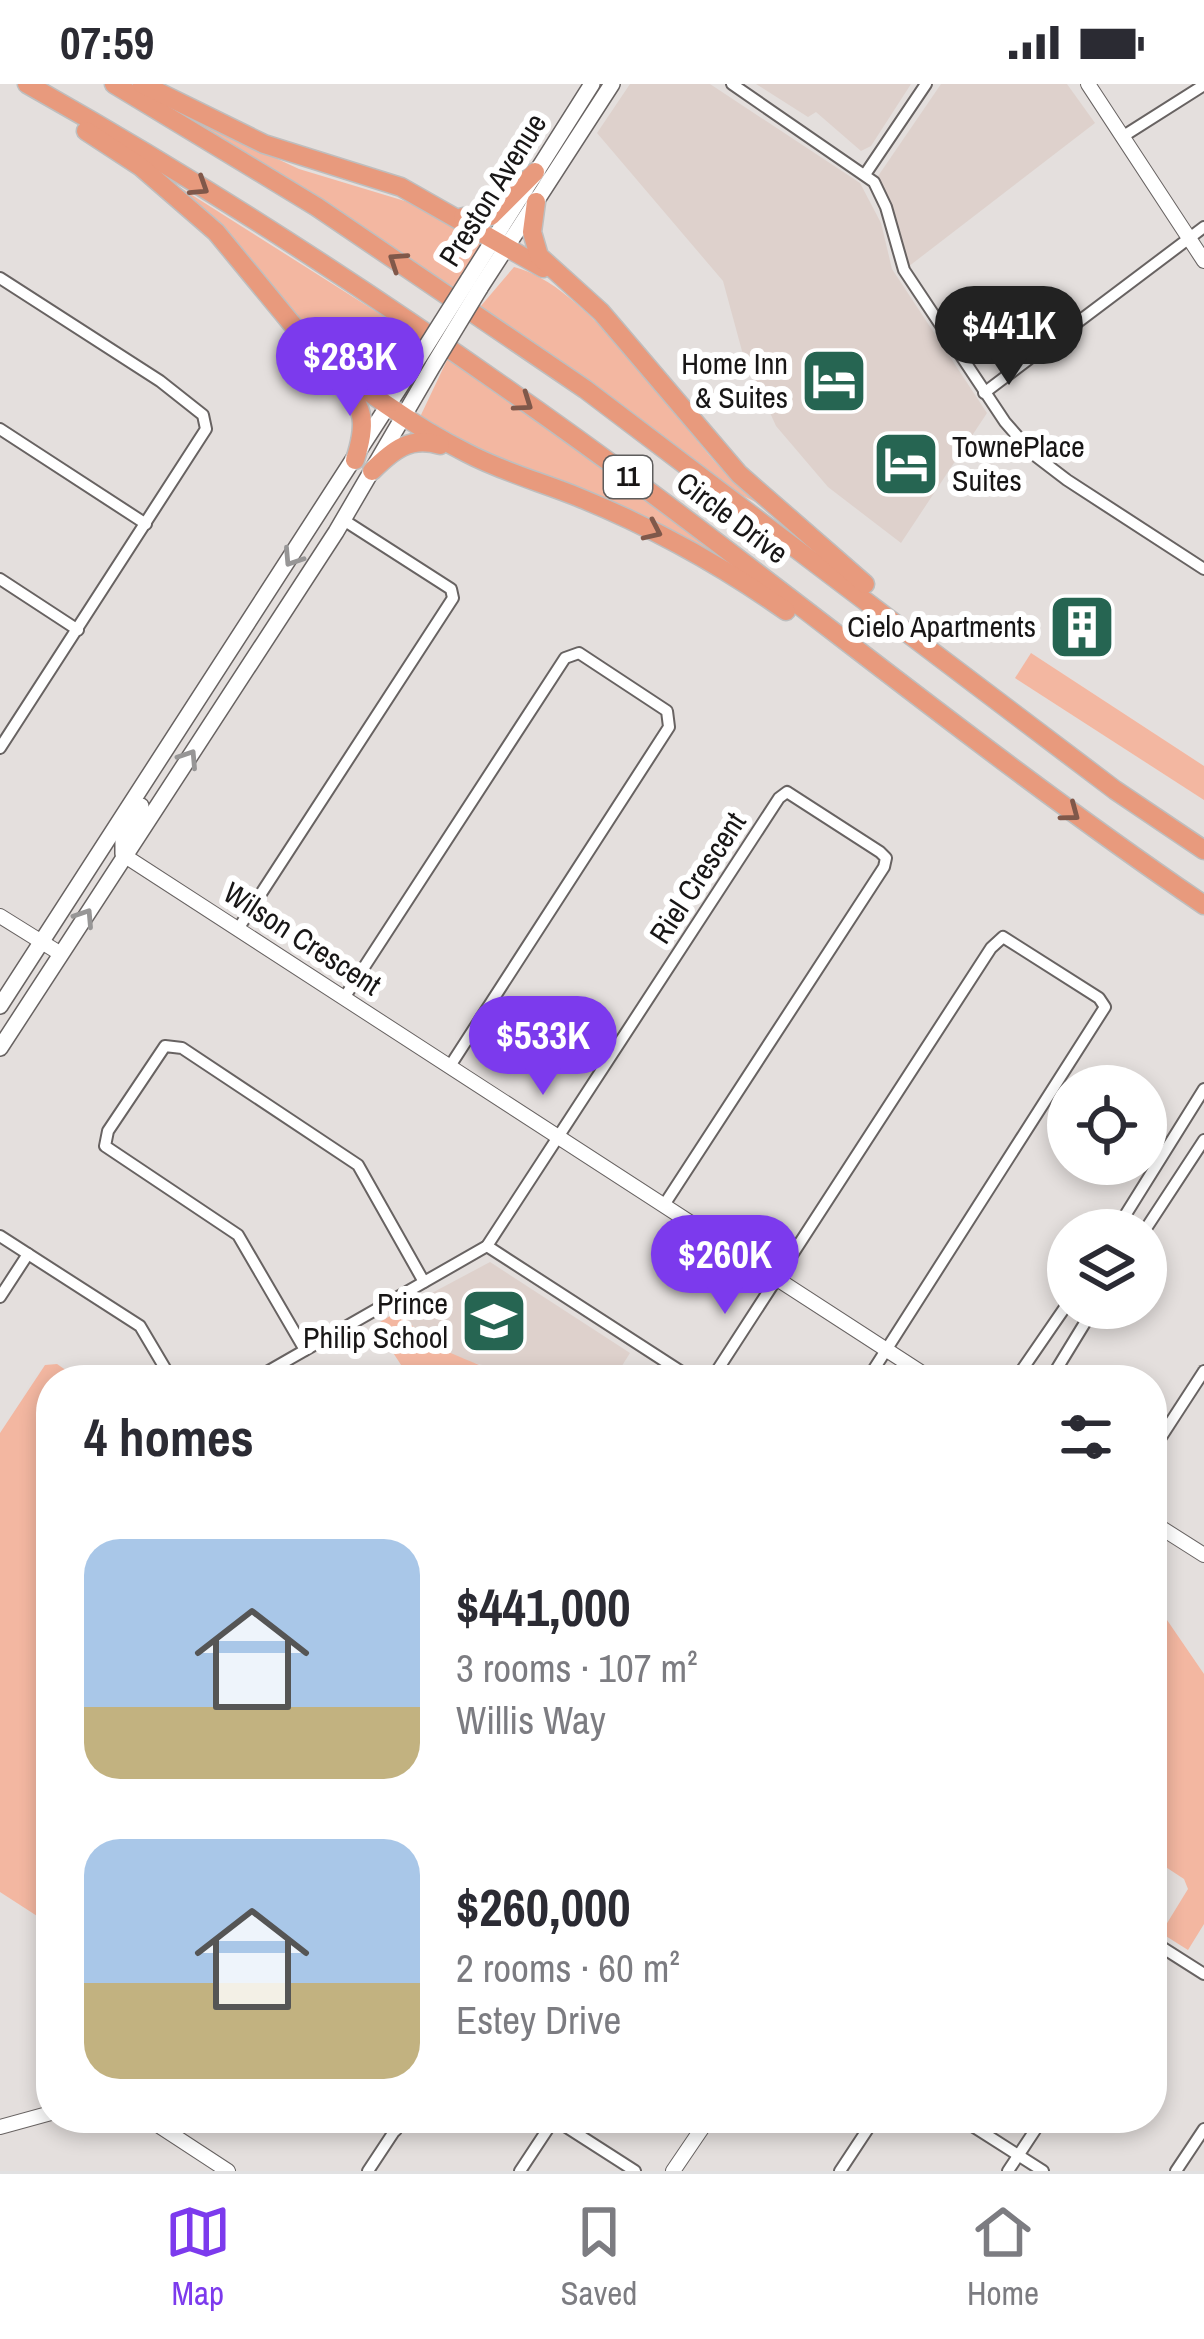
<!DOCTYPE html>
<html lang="en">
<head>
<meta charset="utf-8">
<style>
  body { margin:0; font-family:"Archivo Narrow",sans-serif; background:#f7f7f7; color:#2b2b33; height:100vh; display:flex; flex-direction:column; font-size:45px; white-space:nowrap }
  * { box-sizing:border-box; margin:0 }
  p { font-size:39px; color:#7c7c81 }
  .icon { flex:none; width:66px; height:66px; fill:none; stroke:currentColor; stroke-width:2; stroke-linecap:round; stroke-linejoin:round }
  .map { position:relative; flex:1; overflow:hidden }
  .panel { position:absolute; left:36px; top:1281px; width:1131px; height:768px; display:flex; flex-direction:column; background:#fff; border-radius:48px; box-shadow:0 6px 18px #0003 }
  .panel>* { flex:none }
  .fabs { position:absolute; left:1047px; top:981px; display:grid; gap:24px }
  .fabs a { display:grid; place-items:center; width:120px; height:120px; border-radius:50%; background:#fff; box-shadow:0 6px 18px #0003; font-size:60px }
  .price { position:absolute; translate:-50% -102px; padding:0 27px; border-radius:42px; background:#7c3aed; color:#fff; font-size:39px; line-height:78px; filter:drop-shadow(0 3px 6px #0008) }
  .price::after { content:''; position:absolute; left:50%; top:72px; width:36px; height:27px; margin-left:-18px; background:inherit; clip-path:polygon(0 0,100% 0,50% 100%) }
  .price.current { background:#222; color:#fff }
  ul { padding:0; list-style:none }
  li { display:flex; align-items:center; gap:36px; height:300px; padding:0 48px }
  li span { display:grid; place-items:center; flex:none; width:336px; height:240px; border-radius:36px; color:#555 }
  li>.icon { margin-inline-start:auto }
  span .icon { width:144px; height:144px; fill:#fffc; stroke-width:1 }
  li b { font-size:51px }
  h2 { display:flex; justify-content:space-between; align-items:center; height:144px; padding:0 48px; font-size:51px }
  .status { display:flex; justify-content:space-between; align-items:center; height:84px; padding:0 60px; background:#fff; direction:ltr }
  .status svg { height:33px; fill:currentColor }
  .tab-bar { display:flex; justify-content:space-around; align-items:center; height:168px; border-top:3px solid #e1e1e2; background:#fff; font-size:33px; color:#7c7c81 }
  .tab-bar a { display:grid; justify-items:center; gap:6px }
  .tab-bar .current { color:#7c3aed }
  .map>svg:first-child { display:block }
  .built { fill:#ded1cc }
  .green { fill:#f3b7a1 }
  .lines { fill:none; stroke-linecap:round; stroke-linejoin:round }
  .minor-casing { stroke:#686362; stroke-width:14 }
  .tertiary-casing { stroke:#686362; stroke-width:16 }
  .secondary-casing { stroke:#686362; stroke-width:18 }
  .motorway-casing { stroke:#bebebe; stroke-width:21 }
  .minor { stroke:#fff; stroke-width:10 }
  .tertiary { stroke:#fff; stroke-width:14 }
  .secondary { stroke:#fff; stroke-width:15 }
  .motorway { stroke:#e89a7d; stroke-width:18 }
  .secondary-bridge-casing { stroke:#686362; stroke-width:18; stroke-linecap:butt }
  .secondary-bridge { stroke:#fff; stroke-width:15 }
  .oneway { stroke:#80584a }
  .oneway2 { stroke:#979696 }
  .labels { text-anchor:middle; stroke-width:12; stroke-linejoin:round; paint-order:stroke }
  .shield { fill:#fff; stroke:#5d5c5c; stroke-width:3 }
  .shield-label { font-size:27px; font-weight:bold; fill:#181616 }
  .street-label { font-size:30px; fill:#181616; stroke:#fff }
  .poi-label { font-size:30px; fill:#181616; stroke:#fff; text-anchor:end }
</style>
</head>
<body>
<div class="status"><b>07:59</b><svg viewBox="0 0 49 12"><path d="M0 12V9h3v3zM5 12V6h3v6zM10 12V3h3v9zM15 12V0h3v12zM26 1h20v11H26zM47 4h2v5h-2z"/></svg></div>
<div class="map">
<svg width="1204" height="2087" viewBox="0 0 1204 2087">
  <rect width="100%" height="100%" fill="#e4dfdd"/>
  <g class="built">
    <polygon points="630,0 710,0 860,99 881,139 892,185 987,329 901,459 828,403 776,342 742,267 723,197 597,49"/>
    <polygon points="756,0 911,0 871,62 861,67 816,28 808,33"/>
    <polygon points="941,0 1067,0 1095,39 904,186 874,98"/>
    <polygon points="490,1178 630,1269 613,1296 508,1296 487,1282 460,1276 414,1247 400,1226"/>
  </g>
  <g class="green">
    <polygon points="174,27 299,85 428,124 481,157 480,169 452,205"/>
    <polygon points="151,85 421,256 395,304 386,308 335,272 216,143"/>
    <path d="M514,183C585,200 669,326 718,381C731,394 747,405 758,419L741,411L480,223Z"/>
    <polygon points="448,274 711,460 734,483 634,427 487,374 420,333"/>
    <polygon points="1031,569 1204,682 1204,716 1015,594"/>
    <path d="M400,1226C433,1274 466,1269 508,1296H402L405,1287L375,1241Z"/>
    <polygon points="57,1280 80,1296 51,1296 51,1841 0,1808 0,1349 45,1281"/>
    <polygon points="1152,1527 1167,1536 1204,1590 1204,1840 1188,1866 1161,1849 1188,1805 1184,1795 1152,1774"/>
  </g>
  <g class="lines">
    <g class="minor-casing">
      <g id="minor">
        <polyline points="732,0 874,98 886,123 904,186 1005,338 1033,370 1067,396 1204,485"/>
        <polyline points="1122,53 1204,1"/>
        <polyline points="866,89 926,0"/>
        <polyline points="0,194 160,297 203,331 206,345 0,664"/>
        <polyline points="984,309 1204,143"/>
        <polyline points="0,345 146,440"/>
        <polyline points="0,495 78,546"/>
        <polyline points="238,845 453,514 451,505 342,435"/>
        <polyline points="344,914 565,574 579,569 667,627 669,643 450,982"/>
        <polyline points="1116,1146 1204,1005"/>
        <polyline points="1145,1146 1204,1056"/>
        <polyline points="0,1152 140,1242 172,1296"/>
        <polyline points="487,1162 694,1296"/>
        <polyline points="0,1213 28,1170"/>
        <polyline points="305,1266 238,1151 105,1062 108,1047 165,962 182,964 358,1081 424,1198"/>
        <polyline points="253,1296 487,1162 779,714 787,708 880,768 886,774 884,783 664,1121"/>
        <polyline points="711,1296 991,864 1003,853 1099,914 1105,923 867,1296"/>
        <polyline points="1015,1296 1068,1219"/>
        <polyline points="1050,1296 1094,1224"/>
        <polyline points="1152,1367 1204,1287"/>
        <polyline points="1152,1857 1204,1890"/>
        <polyline points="377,2034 396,2046"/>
        <polyline points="960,2034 1043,2087"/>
        <polyline points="554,2035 635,2087"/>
        <polyline points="368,2087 403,2034"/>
        <polyline points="520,2087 555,2034"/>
        <polyline points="840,2087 875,2034"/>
        <polyline points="1008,2087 1043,2034"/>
        <polyline points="1176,2087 1204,2045"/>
      </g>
    </g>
    <g class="tertiary-casing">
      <g id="tertiary">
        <polyline points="1088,0 1204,177"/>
        <polyline points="125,772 933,1296"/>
        <polyline points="0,832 61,870"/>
        <polyline points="1152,1438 1204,1471"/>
        <polyline points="147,2034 228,2087"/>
        <polyline points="0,2043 51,2029"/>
        <polyline points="673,2087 709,2034"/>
      </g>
    </g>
    <g class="secondary-casing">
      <g id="secondary">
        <polyline points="468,196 592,0"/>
        <polyline points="480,204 612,0"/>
        <polyline points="123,770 123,756 141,722"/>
        <polyline points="0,922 420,272"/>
        <polyline points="0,964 336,448 434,280"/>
      </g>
    </g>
    <g class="motorway-casing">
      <g id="motorway">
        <path d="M27,0C243,121 451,261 650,408C835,546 1013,691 1204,821"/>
        <polyline points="114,0 317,123 585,305 1115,706 1204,766"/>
        <polyline points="142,0 264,60 401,103 543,184"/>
        <polyline points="86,47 141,83 216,148 311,263"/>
        <polyline points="536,118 532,148 539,172 601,228 739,390 865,500"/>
        <polyline points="463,133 491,132 535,88"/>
        <path d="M302,254C353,299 407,339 467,369C503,388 541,398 578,413C652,443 721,481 786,527"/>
        <path d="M341,297C366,324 366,342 355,376"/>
        <path d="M372,387C393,366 410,352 440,361"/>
      </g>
    </g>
    <use href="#minor" class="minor"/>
    <use href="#tertiary" class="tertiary"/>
    <use href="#secondary" class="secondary"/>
    <use href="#motorway" class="motorway"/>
    <g class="secondary-bridge-casing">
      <g id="secondary-bridge">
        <polyline points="420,272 468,196"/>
        <polyline points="434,280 480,204"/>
      </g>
    </g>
    <use href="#secondary-bridge" class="secondary-bridge"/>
  </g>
  <defs><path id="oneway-chevron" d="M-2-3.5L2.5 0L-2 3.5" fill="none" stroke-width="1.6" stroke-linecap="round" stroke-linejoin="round" transform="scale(3)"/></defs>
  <g class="oneway">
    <use href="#oneway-chevron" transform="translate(200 103) rotate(33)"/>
    <use href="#oneway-chevron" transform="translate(397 177) rotate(-146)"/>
    <use href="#oneway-chevron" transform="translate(524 319) rotate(35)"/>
    <use href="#oneway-chevron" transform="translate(653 447) rotate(25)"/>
    <use href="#oneway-chevron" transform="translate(1071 729) rotate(37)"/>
  </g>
  <g class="oneway2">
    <use href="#oneway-chevron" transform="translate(292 474) rotate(123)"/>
    <use href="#oneway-chevron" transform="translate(189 674) rotate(-57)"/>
    <use href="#oneway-chevron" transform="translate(85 833) rotate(-57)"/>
  </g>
  <defs>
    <g id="hotel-square" transform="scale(3.45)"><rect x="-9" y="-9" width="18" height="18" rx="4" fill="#266552" stroke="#fff"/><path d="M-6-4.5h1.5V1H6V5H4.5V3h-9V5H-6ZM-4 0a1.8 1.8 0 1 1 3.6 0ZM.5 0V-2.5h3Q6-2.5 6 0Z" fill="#fff"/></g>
    <g id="building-square" transform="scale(3.45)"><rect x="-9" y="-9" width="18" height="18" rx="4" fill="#266552" stroke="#fff"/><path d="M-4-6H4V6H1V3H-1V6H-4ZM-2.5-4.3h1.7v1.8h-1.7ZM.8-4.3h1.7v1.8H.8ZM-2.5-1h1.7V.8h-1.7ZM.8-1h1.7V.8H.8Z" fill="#fff"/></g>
    <g id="school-square" transform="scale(3.45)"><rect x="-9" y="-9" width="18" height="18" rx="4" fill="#266552" stroke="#fff"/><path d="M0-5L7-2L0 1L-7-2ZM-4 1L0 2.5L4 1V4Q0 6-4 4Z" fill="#fff"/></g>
  </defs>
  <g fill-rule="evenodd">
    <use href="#hotel-square" x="834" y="297"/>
    <use href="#hotel-square" x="906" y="380"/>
    <use href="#building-square" x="1082" y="543"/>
    <use href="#school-square" x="494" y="1237"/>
  </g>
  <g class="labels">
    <rect class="shield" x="604" y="372" width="48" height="42" rx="9"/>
    <g class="shield-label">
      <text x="628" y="402">11</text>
    </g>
    <g class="street-label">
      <text transform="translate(493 106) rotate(-58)" y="10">Preston Avenue</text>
      <text transform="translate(732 434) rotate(37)" y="10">Circle Drive</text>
      <text transform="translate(698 794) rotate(-57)" y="10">Riel Crescent</text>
      <text transform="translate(302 855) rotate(33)" y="10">Wilson Crescent</text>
    </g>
    <g class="poi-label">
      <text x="788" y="290">Home Inn<tspan x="788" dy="34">&amp; Suites</tspan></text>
      <text x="952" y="373" text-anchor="start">TownePlace<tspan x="952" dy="34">Suites</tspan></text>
      <text x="1036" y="553">Cielo Apartments</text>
      <text x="448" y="1230">Prince<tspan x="448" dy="34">Philip School</tspan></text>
    </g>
  </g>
</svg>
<div class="fabs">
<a><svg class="icon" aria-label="locate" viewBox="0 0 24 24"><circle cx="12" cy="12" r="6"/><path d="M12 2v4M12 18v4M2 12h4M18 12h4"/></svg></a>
<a><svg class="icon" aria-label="layers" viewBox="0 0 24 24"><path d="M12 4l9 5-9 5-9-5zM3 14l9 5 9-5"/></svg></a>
</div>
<b class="price current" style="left:1009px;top:304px">$441K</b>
<b class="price" style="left:350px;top:335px">$283K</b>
<b class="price" style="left:543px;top:1014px">$533K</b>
<b class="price" style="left:725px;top:1233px">$260K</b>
<section class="panel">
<h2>4 homes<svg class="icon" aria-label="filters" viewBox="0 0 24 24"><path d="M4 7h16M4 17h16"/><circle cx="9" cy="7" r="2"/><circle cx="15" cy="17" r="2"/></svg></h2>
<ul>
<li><span style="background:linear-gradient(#a9c7e8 70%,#c2b280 0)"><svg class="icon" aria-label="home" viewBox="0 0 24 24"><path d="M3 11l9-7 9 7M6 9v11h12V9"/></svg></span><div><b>$441,000</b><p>3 rooms · 107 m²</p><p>Willis Way</p></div></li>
<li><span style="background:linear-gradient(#a9c7e8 60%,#c2b280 0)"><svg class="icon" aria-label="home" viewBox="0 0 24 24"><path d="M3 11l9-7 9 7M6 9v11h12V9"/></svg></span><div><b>$260,000</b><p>2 rooms · 60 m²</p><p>Estey Drive</p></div></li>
</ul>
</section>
</div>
<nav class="tab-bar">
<a class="current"><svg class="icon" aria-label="map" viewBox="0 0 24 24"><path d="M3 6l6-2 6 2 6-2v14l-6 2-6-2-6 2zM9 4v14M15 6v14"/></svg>Map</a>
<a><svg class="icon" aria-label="saved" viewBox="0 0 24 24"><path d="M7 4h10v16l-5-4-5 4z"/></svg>Saved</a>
<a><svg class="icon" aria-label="home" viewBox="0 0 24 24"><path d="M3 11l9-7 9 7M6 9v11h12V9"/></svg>Home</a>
</nav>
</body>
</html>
